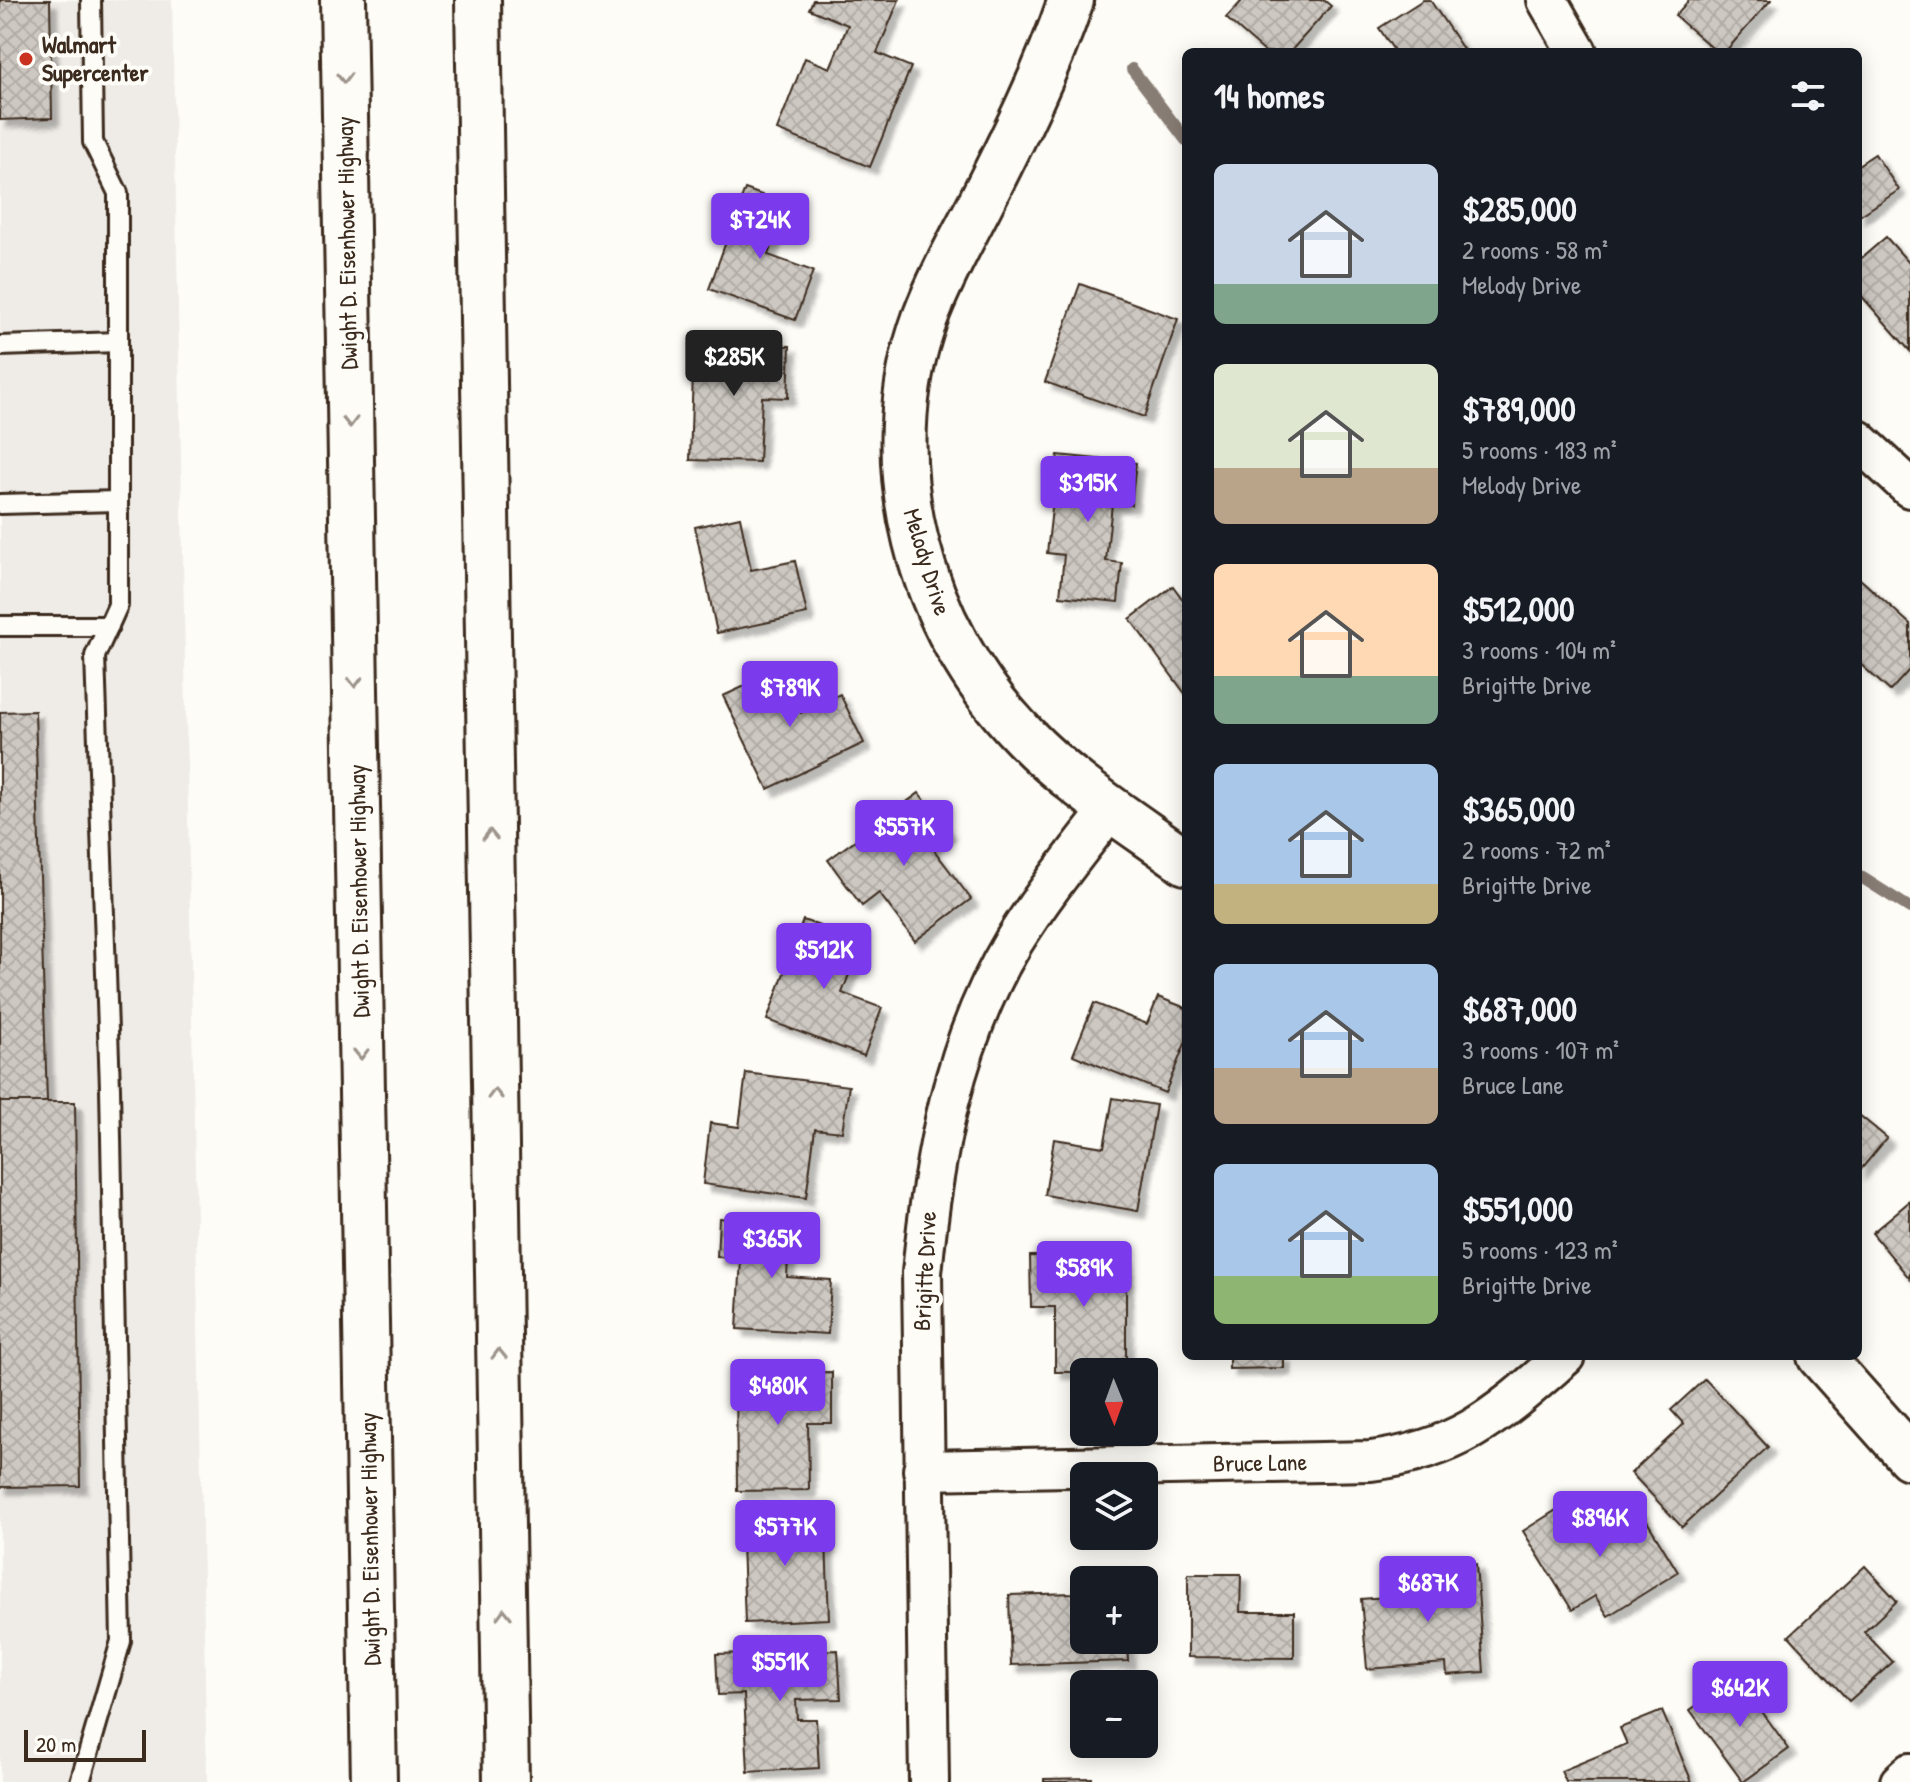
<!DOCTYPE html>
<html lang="en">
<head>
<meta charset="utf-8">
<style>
  body { margin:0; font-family:"Patrick Hand",sans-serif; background:#242831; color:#f1f3f6; height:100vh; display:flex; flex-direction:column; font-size:30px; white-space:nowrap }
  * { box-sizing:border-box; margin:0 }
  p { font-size:26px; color:#9ea1a6 }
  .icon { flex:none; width:44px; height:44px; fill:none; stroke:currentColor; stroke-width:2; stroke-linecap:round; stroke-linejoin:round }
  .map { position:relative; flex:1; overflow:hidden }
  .side { position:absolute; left:1182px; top:48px; width:680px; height:1312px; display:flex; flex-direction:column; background:#171b24; border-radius:12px; box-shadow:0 4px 20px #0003 }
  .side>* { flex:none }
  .needle { width:52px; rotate:179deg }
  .buttons { position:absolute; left:1070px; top:1358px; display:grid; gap:16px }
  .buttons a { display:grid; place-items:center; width:88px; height:88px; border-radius:12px; background:#171b24; box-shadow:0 4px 20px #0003; font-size:40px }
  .scale { position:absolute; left:24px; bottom:20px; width:122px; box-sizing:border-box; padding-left:8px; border:4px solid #3b2a1e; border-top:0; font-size:22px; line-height:28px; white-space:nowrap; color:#3b2a1e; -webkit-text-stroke:6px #fdfcf7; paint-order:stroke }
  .price { position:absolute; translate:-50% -68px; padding:0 18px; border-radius:8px; background:#7c3aed; color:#fff; font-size:26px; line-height:52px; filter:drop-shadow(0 2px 4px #0008) }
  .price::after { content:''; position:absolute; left:50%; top:48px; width:24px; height:18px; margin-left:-12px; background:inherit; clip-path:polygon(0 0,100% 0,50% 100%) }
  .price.selected { background:#222; color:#fff }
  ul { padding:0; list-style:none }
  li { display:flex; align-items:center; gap:24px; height:200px; padding:0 32px }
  li span { display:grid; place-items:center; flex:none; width:224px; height:160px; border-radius:12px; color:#555 }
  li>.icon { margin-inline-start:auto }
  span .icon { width:96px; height:96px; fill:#fffc; stroke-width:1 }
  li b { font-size:34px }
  h2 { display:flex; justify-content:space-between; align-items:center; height:96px; padding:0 32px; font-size:34px }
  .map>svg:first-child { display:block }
  .built { fill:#efece7 }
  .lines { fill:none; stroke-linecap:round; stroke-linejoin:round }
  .stream { stroke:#887d74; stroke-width:12 }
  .building { fill:url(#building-cross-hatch); stroke:#3b2a1e; stroke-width:2; filter:url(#shadow) }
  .lane-casing { stroke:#3b2a1e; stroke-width:24 }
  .street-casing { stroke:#3b2a1e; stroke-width:44 }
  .secondary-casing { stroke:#3b2a1e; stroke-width:50 }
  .highway-casing { stroke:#3b2a1e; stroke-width:50 }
  .lane { stroke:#fdfcf7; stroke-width:18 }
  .street { stroke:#fdfcf7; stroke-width:38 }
  .secondary { stroke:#fdfcf7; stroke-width:44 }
  .highway { stroke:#fdfcf7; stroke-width:44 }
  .oneway { stroke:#9c938a }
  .poi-dot { fill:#c8321e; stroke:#fdfcf7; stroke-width:3 }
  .labels { text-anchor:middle; stroke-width:8; stroke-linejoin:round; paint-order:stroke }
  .poi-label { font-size:24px; font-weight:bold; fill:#3b2a1e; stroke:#fdfcf7; text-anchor:start }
  .street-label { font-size:24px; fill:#3b2a1e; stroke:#fdfcf7 }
</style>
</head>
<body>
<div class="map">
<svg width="1910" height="1782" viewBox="0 0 1910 1782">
  <defs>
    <pattern id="building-cross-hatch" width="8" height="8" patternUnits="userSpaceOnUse" patternTransform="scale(2)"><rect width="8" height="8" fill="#cdc8c2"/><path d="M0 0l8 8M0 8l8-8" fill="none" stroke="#b1aca6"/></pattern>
    <filter id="shadow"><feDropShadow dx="7" dy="7" stdDeviation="2" flood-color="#0004"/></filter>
  </defs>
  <rect width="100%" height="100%" fill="#fdfcf7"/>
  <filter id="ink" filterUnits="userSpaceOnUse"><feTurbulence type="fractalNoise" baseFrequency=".0125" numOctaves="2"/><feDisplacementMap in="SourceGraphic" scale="16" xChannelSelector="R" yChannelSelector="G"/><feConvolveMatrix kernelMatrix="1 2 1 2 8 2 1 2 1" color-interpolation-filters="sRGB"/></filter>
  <g filter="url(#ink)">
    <polygon class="built" points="0,0 172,0 207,1782 0,1782"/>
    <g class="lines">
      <g class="stream">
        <polyline points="1132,69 1186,140"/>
        <polyline points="1858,875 1910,908"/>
      </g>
    </g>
    <g class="building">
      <polygon points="0,0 50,0 52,118 0,120"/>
      <polygon points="813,0 899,0 877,53 911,67 870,167 777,130 805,58 830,68 848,25 809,9"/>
      <polygon points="1239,0 1324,0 1331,6 1290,52 1265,52 1226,18 1241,2"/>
      <polygon points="1423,0 1430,0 1465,52 1395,52 1379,28"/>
      <polygon points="1689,0 1771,0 1725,52 1717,52 1675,16"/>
      <polygon points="1875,154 1899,190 1858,217 1858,165"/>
      <polygon points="745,189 787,204 768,255 813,271 795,320 709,289"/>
      <polygon points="1886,237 1910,264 1910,351 1858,292 1858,261"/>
      <polygon points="1080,284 1178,319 1144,417 1045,382"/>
      <polygon points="694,343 790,346 788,398 762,397 759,462 690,460"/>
      <polygon points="1058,455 1136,463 1131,505 1112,504 1106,561 1122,563 1118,602 1060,596 1064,555 1047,553"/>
      <polygon points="740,517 751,570 795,561 807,614 717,633 695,527"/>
      <polygon points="1858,577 1910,624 1910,669 1890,691 1858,662"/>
      <polygon points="1173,586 1186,604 1186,695 1130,619"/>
      <polygon points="780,670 801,713 840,694 864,743 768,789 723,696"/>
      <polygon points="35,711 47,1102 0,1102 0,712"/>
      <polygon points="919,793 949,832 931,846 971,899 915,941 879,893 862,906 828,860"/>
      <polygon points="803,920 862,941 842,993 882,1008 864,1056 767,1020"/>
      <polygon points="1158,997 1186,1008 1186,1041 1165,1093 1073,1055 1094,1003 1147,1024"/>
      <polygon points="746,1073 849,1086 842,1132 815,1129 806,1198 703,1184 710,1123 739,1127"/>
      <polygon points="1113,1098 1156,1105 1138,1211 1045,1195 1054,1139 1104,1147"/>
      <polygon points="0,1102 75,1102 80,1486 0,1487"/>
      <polygon points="1858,1114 1887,1138 1858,1173"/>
      <polygon points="1910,1201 1910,1279 1872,1233"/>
      <polygon points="719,1218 790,1222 787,1277 831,1280 828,1334 737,1329 741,1258 717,1257"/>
      <polygon points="1126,1255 1126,1372 1055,1372 1055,1307 1031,1307 1030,1256"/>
      <polygon points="1229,1356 1284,1356 1284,1368 1229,1369"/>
      <polygon points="832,1372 832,1423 808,1423 809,1490 737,1491 736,1373"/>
      <polygon points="1705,1379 1768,1447 1682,1527 1631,1473 1684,1424 1671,1410"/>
      <polygon points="1569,1502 1593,1540 1640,1510 1678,1572 1608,1616 1595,1596 1572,1610 1523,1531"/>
      <polygon points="825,1514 829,1619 745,1623 741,1517"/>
      <polygon points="1476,1564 1484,1672 1447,1675 1446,1663 1367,1669 1361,1599 1426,1594 1424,1568"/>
      <polygon points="1865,1566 1897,1601 1864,1632 1893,1662 1849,1701 1789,1636"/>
      <polygon points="1188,1574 1241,1574 1240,1612 1294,1612 1294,1658 1188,1657"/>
      <polygon points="1125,1576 1125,1580 1084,1580 1084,1640 1127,1640 1128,1661 1011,1665 1009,1595 1074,1593 1073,1577"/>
      <polygon points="838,1650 841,1699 796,1700 797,1719 816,1719 819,1768 748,1772 744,1694 718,1695 716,1654"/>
      <polygon points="1737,1677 1789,1749 1743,1782 1690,1710"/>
      <polygon points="1662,1711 1692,1782 1566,1782 1561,1771 1627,1744 1620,1728"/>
      <polygon points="1092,1778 1092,1782 1044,1782 1044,1779"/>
    </g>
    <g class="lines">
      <g class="lane-casing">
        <g id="lane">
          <polyline points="0,346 118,342"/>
          <polyline points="0,504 118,501"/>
          <polyline points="0,626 109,626"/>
          <polyline points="80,1782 121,1641 110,1088 95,656 118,605 118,193 93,142 91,0"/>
        </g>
      </g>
      <g class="street-casing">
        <g id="street">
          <polyline points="1547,0 1577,52"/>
          <polyline points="1858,440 1910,488"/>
          <path d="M923,1470L1371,1461C1463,1449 1498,1414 1565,1356"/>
          <path d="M929,1782L922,1273C933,1158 953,1042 1014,941C1043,894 1078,851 1111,808"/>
          <polyline points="1900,1782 1910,1773"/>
        </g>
      </g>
      <g class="secondary-casing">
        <g id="secondary">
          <path d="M1071,0C1047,71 1014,137 980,204C961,241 940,278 925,318C873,462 919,628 1024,736C1071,785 1131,822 1186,862"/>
          <polyline points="1820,1356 1910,1457"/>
        </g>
      </g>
      <g class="highway-casing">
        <g id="highway">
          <polyline points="343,0 374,1782"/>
          <polyline points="478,0 506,1782"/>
        </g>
      </g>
      <use href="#lane" class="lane"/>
      <use href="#street" class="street"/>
      <use href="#secondary" class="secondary"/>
      <use href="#highway" class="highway"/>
    </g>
    <defs><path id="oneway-chevron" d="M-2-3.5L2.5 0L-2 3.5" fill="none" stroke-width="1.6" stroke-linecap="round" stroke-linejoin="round" transform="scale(2)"/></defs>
    <g class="oneway">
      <use href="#oneway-chevron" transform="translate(344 78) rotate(89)"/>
      <use href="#oneway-chevron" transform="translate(350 422) rotate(89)"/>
      <use href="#oneway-chevron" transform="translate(355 682) rotate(89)"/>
      <use href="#oneway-chevron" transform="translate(490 835) rotate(-91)"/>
      <use href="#oneway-chevron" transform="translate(361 1054) rotate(89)"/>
      <use href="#oneway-chevron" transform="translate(495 1094) rotate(-91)"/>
      <use href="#oneway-chevron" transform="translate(499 1354) rotate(-91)"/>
      <use href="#oneway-chevron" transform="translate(504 1614) rotate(-91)"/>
    </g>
  </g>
  <circle class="poi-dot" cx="26" cy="59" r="8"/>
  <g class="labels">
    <g class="poi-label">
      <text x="42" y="53">Walmart<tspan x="42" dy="28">Supercenter</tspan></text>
    </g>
    <g class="street-label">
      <text transform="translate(347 243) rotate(-91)" y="8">Dwight D. Eisenhower Highway</text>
      <text transform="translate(927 562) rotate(73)" y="8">Melody Drive</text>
      <text transform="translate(359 891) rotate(-91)" y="8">Dwight D. Eisenhower Highway</text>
      <text transform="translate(925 1271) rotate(-87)" y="8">Brigitte Drive</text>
      <text transform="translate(1260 1463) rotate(-1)" y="8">Bruce Lane</text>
      <text transform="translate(370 1539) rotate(-91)" y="8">Dwight D. Eisenhower Highway</text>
    </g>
  </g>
</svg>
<div class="buttons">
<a><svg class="needle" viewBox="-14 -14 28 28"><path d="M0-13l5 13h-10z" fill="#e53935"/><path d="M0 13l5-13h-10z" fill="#9ea1a6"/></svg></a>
<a><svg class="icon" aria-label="layers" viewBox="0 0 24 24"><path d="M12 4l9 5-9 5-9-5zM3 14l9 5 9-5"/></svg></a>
<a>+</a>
<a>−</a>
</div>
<div class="scale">20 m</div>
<b class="price" style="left:760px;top:261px">$724K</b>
<b class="price selected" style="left:734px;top:398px">$285K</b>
<b class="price" style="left:1088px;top:524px">$315K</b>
<b class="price" style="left:790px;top:729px">$789K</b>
<b class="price" style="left:904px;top:868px">$557K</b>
<b class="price" style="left:824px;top:991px">$512K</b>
<b class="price" style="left:772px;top:1280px">$365K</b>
<b class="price" style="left:1084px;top:1309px">$589K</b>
<b class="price" style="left:778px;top:1427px">$480K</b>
<b class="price" style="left:1600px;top:1559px">$896K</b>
<b class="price" style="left:785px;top:1568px">$577K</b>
<b class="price" style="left:1428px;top:1624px">$687K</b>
<b class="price" style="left:780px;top:1703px">$551K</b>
<b class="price" style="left:1740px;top:1729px">$642K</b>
<section class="side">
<h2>14 homes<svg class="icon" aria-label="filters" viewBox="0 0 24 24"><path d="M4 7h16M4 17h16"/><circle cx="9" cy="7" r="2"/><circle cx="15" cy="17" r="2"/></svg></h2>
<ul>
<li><span style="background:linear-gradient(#c9d6e8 75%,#7fa58c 0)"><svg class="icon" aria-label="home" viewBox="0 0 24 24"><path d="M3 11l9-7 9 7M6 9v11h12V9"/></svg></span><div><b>$285,000</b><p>2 rooms · 58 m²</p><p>Melody Drive</p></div></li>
<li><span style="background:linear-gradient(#dfe7d0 65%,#b9a48a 0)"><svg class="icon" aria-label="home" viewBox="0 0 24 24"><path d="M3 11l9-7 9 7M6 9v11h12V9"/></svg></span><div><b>$789,000</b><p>5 rooms · 183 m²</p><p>Melody Drive</p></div></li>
<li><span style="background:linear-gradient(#ffd9b3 70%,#7fa58c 0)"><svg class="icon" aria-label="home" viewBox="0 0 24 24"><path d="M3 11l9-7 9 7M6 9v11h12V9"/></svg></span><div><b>$512,000</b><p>3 rooms · 104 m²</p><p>Brigitte Drive</p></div></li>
<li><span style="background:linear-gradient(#a9c7e8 75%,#c2b280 0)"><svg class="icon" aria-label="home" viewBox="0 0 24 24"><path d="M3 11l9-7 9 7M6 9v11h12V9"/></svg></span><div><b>$365,000</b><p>2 rooms · 72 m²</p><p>Brigitte Drive</p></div></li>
<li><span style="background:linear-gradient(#a9c7e8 65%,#b9a48a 0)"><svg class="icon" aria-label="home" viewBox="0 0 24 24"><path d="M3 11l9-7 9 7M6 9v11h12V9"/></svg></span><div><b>$687,000</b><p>3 rooms · 107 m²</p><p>Bruce Lane</p></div></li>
<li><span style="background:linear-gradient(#a9c7e8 70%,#8fb573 0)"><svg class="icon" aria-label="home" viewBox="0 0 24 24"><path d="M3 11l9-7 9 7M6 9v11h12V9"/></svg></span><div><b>$551,000</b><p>5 rooms · 123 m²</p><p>Brigitte Drive</p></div></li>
</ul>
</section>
</div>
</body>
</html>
